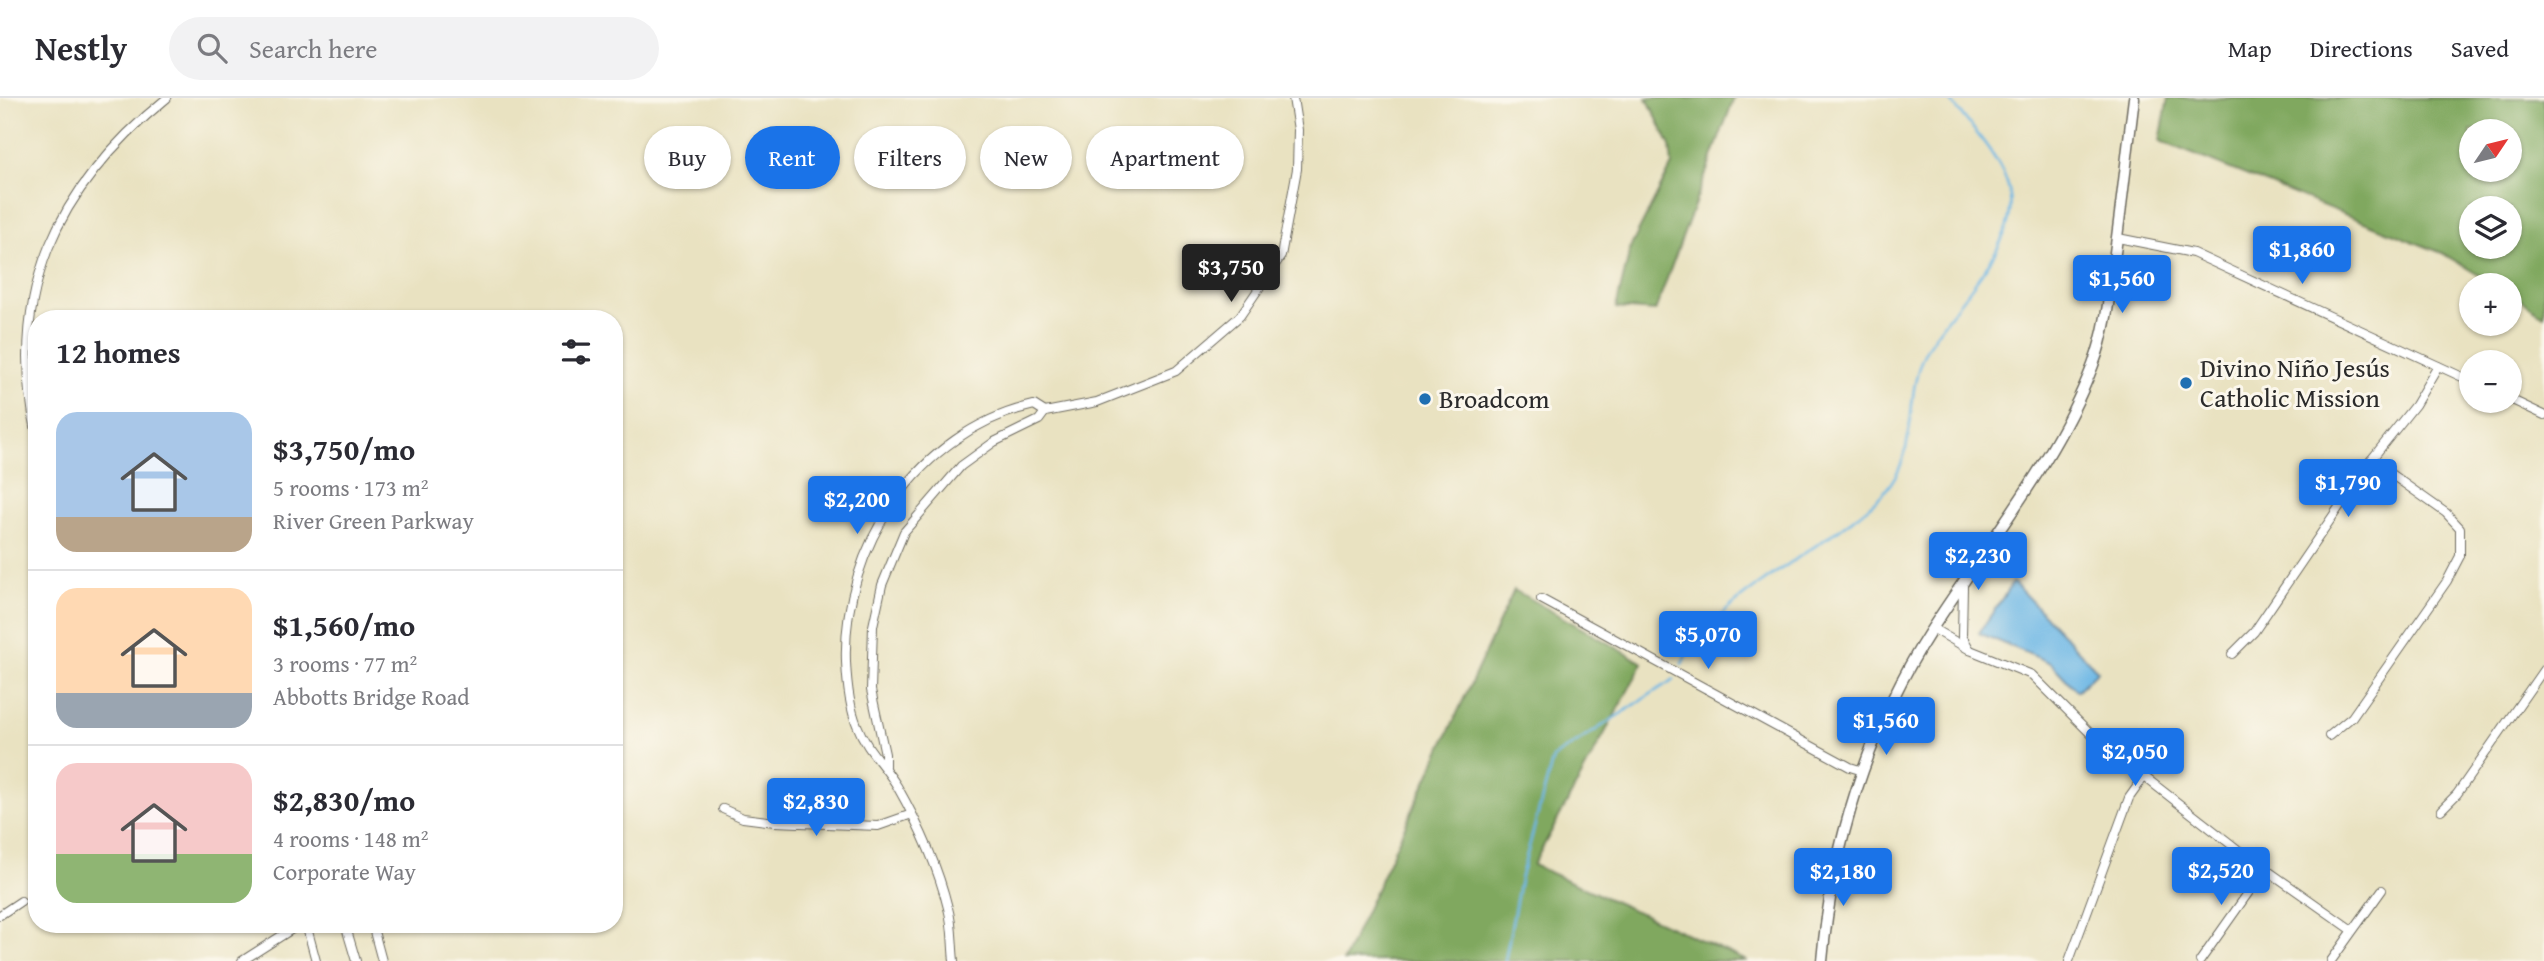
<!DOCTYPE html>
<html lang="en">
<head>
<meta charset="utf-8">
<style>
  body { margin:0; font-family:"Gentium Book Plus",serif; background:#f2f2f3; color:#2b2b33; height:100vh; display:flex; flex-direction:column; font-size:26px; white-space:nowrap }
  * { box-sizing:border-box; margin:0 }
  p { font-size:23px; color:#7c7c81 }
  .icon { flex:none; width:38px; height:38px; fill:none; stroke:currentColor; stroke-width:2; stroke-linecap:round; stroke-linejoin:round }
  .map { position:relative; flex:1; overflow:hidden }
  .panel { position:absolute; left:28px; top:212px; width:595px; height:623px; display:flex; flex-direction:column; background:#fff; border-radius:28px; box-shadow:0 2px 5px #0004 }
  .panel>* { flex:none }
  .banner { position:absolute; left:644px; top:28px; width:665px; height:63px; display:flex; gap:14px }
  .needle { width:46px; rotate:55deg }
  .fabs { position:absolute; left:2459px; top:21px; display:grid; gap:14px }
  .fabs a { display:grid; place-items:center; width:63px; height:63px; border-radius:50%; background:#fff; box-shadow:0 2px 5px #0004; font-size:35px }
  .price { position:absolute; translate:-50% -60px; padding:0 16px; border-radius:7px; background:#1a73e8; color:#fff; font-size:23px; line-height:46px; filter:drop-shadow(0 2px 4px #0008) }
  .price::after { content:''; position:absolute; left:50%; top:42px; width:21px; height:16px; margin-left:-10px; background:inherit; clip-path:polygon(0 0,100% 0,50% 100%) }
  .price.selected { background:#222; color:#fff }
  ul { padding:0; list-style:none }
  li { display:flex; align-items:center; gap:21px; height:175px; padding:0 28px }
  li+li { border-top:2px solid #e1e1e2 }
  li span { display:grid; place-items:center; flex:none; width:196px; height:140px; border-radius:21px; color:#555 }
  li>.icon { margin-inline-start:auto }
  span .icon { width:84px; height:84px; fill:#fffc; stroke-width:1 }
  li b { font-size:30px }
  h2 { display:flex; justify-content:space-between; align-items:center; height:84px; padding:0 28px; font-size:30px }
  .tag { padding:0 24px; border-radius:32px; background:#fff; box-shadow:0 2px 5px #0004; font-size:24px; line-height:63px }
  .tag.selected { background:#1a73e8; color:#fff }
  header { display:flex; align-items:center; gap:42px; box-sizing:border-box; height:98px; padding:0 35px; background:#fff; border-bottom:2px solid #e1e1e2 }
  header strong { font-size:33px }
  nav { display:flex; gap:38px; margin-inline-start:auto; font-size:24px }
  .search { width:490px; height:63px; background:#f2f2f3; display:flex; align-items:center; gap:18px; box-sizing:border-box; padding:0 24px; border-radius:38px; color:#7c7c81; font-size:26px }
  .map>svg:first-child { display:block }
  .forest { fill:#80a85f; stroke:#566a45; stroke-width:2; fill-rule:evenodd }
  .water { fill:#6db7e5; stroke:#4c7188; stroke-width:2 }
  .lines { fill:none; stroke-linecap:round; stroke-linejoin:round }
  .stream { stroke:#6db7e5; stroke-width:2.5 }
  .minor-casing { stroke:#6e6b60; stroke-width:10 }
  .secondary-casing { stroke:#6e6b60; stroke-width:13 }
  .minor { stroke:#fff; stroke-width:8 }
  .secondary { stroke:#fff; stroke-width:10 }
  .poi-dot { fill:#1f6fb2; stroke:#fbf7ec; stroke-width:2.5 }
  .labels { text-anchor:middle; stroke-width:6; stroke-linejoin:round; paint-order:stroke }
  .poi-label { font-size:26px; fill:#2b2b2b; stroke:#fbf7ec; text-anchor:start }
</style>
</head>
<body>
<header>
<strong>Nestly</strong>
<div class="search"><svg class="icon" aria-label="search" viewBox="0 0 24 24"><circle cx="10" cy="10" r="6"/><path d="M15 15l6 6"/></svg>Search here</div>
<nav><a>Map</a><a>Directions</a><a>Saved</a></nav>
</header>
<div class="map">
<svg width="2544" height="863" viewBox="0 0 2544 863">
  <rect width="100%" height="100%" fill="#fbf7ec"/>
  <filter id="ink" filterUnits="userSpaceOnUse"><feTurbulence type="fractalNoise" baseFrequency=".0143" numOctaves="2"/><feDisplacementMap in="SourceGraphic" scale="14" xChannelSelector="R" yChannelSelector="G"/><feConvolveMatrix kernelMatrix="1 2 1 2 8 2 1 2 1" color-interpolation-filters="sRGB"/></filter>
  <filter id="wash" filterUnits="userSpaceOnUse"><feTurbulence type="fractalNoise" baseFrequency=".00686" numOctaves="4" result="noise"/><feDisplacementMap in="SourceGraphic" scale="28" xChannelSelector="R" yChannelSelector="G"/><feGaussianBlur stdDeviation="1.57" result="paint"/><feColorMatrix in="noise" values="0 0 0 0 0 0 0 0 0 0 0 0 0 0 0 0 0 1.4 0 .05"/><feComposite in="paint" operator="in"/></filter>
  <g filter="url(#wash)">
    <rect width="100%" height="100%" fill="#e9e2c1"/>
    <g class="forest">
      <polygon points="1647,0 1734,0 1655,213 1616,210 1631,148 1672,67 1670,48"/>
      <path d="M2168,0H2544V217L2510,196V187H2495L2442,155L2160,43ZM2471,33H2510V72H2471ZM2471,110H2510V149H2471Z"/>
      <polygon points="1514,492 1643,565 1533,767 1747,863 1343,863"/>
    </g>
    <polygon class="water" points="2013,484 2098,573 2077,593 2051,565 1979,535"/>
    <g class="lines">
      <g class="stream">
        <path d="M1682,566C1719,497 1814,457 1872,406C1928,357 1898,304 1927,250C1951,207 2017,151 2010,98C2007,66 1968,25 1948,0"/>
        <polyline points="1505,863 1520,782 1553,660 1674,581"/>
      </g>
    </g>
  </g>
  <g filter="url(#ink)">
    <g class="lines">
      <g class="minor-casing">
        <g id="minor">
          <polyline points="2118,140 2193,155 2471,283"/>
          <polyline points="2510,301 2544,317"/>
          <path d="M37,338C6,195 56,90 167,0"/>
          <polyline points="1963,488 1962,538 1970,552"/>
          <polyline points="1541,501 1850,669 1863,673"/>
          <polyline points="1932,530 1970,552 2032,577 2096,641 2237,751 2352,832"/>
          <polyline points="2232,556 2254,534 2371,362 2415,307 2438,268"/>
          <polyline points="2329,638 2352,619 2447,483 2460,458 2460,430 2446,415 2371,362"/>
          <polyline points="885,668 885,656 871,592 873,528 882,487 904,434 961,368 994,344 1039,322 1045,314 1097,304 1176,273 1240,218 1281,158 1297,71 1298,32 1293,0"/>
          <polyline points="723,711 743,720 775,724 878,728 912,716"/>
          <polyline points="2441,712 2457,696 2544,571"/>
          <polyline points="0,817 21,803"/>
          <polyline points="306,826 316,863"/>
          <polyline points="345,826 356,863"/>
          <polyline points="372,826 382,863"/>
          <polyline points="242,863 300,826"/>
          <path d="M954,863C952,846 953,827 948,810C938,769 918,725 897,688C883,665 867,653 857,627C849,608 847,585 846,564C842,449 918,333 1034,307L1045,314"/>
          <polyline points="2069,863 2129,700 2144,679"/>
          <polyline points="2200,863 2265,771"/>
          <polyline points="2331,863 2382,792"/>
        </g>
      </g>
      <g class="secondary-casing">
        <path id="secondary" d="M1822,863C1832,748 1868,631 1930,534C1986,446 2056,364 2093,267C2105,236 2109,202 2113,169C2121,113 2127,56 2134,0"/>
      </g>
      <use href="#minor" class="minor"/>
      <use href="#secondary" class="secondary"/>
    </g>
  </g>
  <g class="poi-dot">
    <circle cx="2186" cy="285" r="7"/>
    <circle cx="1425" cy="301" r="7"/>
  </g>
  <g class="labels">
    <g class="poi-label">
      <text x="2200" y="279">Divino Niño Jesús<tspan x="2200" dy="30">Catholic Mission</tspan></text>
      <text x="1439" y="310">Broadcom</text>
    </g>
  </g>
</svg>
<div class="fabs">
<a><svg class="needle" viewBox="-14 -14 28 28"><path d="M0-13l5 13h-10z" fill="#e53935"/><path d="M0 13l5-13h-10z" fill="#7c7c81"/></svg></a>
<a><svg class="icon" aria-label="layers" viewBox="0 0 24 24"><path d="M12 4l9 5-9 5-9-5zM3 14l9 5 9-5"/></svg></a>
<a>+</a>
<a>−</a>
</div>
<b class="price" style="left:2302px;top:188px">$1,860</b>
<b class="price selected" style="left:1231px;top:206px">$3,750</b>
<b class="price" style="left:2122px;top:217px">$1,560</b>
<b class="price" style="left:2348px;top:421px">$1,790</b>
<b class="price" style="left:857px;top:438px">$2,200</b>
<b class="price" style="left:1978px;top:494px">$2,230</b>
<b class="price" style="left:1708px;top:573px">$5,070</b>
<b class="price" style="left:1886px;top:659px">$1,560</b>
<b class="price" style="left:2135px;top:690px">$2,050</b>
<b class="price" style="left:816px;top:740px">$2,830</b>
<b class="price" style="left:2221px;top:809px">$2,520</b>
<b class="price" style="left:1843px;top:810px">$2,180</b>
<div class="banner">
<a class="tag">Buy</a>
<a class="tag selected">Rent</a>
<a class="tag">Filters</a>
<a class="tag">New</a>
<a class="tag">Apartment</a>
</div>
<section class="panel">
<h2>12 homes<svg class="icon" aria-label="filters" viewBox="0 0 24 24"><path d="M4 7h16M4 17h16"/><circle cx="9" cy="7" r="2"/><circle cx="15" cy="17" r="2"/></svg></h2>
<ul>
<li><span style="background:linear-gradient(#a9c7e8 75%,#b9a48a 0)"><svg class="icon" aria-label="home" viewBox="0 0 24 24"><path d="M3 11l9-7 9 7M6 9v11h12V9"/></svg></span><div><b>$3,750/mo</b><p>5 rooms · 173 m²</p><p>River Green Parkway</p></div></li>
<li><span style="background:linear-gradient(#ffd9b3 75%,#9aa5b1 0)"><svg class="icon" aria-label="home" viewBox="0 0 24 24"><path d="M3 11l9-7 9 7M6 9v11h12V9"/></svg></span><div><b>$1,560/mo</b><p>3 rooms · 77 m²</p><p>Abbotts Bridge Road</p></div></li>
<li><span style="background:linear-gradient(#f6c9c9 65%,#8fb573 0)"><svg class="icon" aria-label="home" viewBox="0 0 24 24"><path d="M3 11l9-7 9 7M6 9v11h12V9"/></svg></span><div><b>$2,830/mo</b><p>4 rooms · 148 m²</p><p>Corporate Way</p></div></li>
</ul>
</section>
</div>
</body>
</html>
